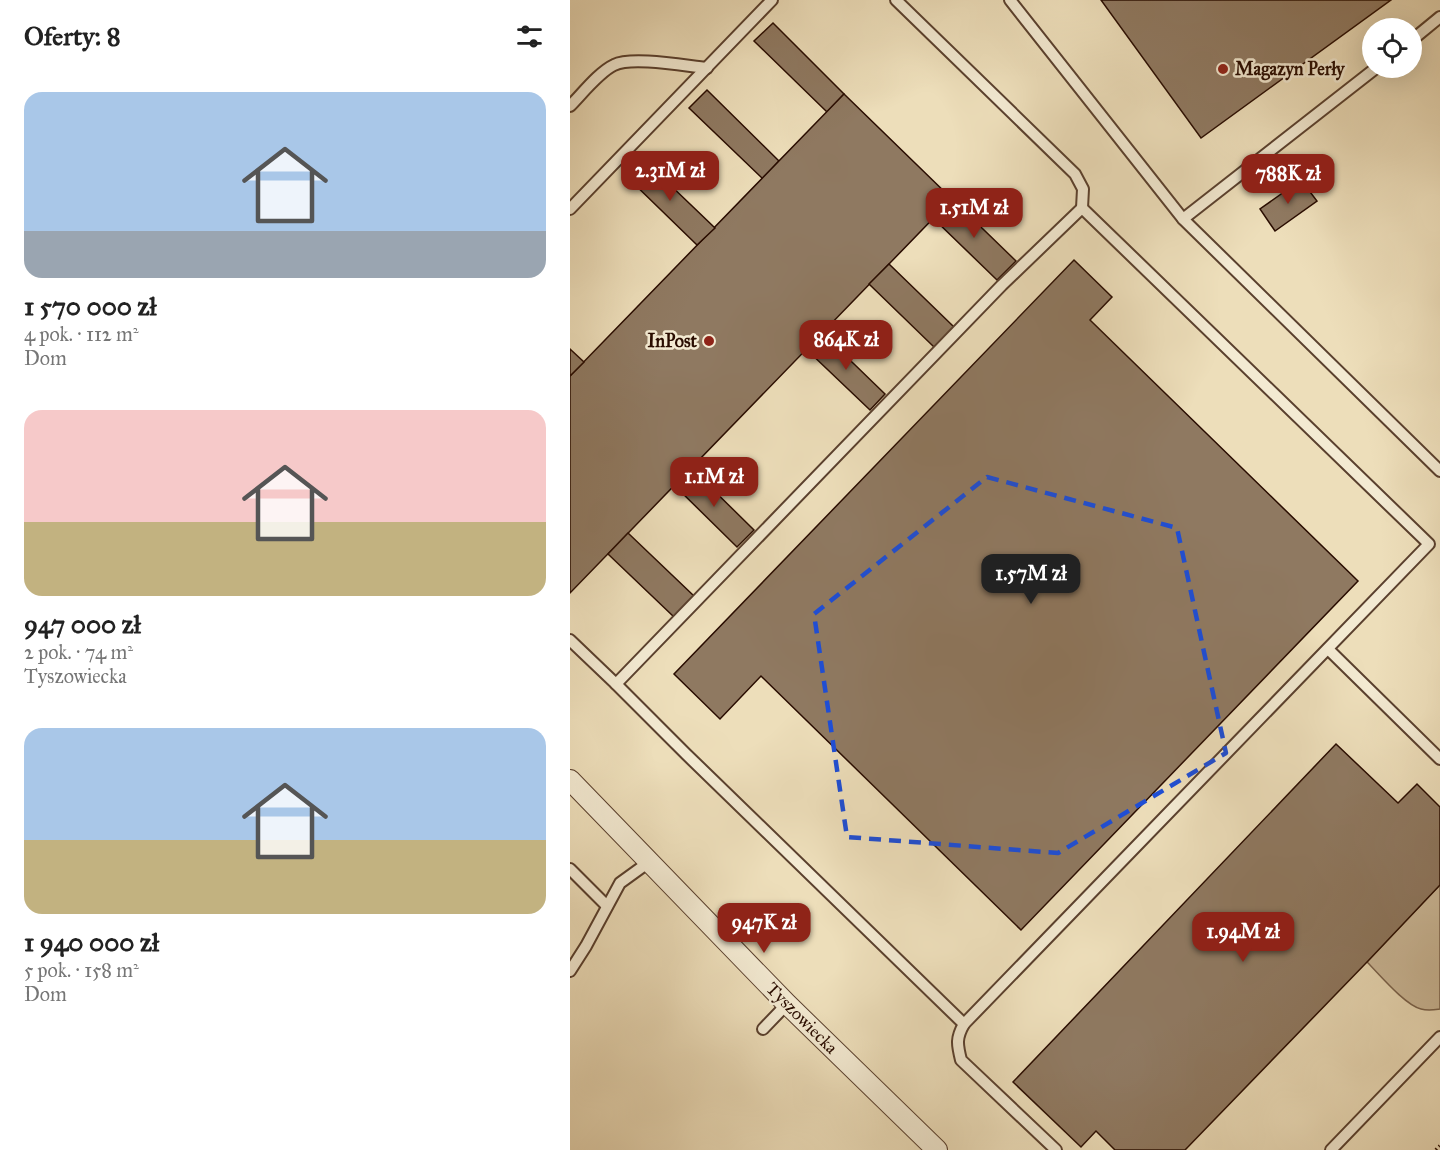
<!DOCTYPE html>
<html lang="pl">
<head>
<meta charset="utf-8">
<style>
  body { margin:0; font-family:"IM FELL Great Primer",serif; background:#f6f6f6; color:#222; height:100vh; display:flex; flex-direction:column; font-size:22px; white-space:nowrap }
  * { box-sizing:border-box; margin:0 }
  p { font-size:20px; color:#767676 }
  .icon { flex:none; width:33px; height:33px; fill:none; stroke:currentColor; stroke-width:2; stroke-linecap:round; stroke-linejoin:round }
  .map { position:relative; flex:1; overflow:hidden }
  .panel { display:flex; flex-direction:column; background:#fff; width:570px }
  .panel>* { flex:none }
  .controls { position:absolute; left:792px; top:18px; display:grid; gap:12px }
  .controls a { display:grid; place-items:center; width:60px; height:60px; border-radius:50%; background:#fff; box-shadow:0 6px 24px #0002; font-size:30px }
  .price { position:absolute; translate:-50% -51px; padding:0 14px; border-radius:12px; background:#8f2418; color:#fff; font-size:20px; line-height:39px; filter:drop-shadow(0 2px 3px #0008) }
  .price::after { content:''; position:absolute; left:50%; top:36px; width:18px; height:14px; margin-left:-9px; background:inherit; clip-path:polygon(0 0,100% 0,50% 100%) }
  .price.active { background:#222; color:#fff }
  ul { padding:0; list-style:none }
  li { display:grid; align-content:center; gap:12px; height:318px; padding:0 24px }
  li span { display:grid; place-items:center; height:186px; border-radius:18px; color:#555 }
  li>.icon { margin-inline-start:auto }
  span .icon { width:108px; height:108px; fill:#fffc; stroke-width:1 }
  li b { font-size:26px }
  h2 { display:flex; justify-content:space-between; align-items:center; height:72px; padding:0 24px; font-size:26px }
  main { display:flex; flex:1; min-height:0 }
  .map>svg:first-child { display:block }
  .green { fill:#ccba9a; stroke:#7a634d; stroke-width:1.5 }
  .building { fill:#8f7961; stroke:#290c00; stroke-width:1.5 }
  .lines { fill:none; stroke-linecap:round; stroke-linejoin:round }
  .service-casing { stroke:#5a402e; stroke-width:14 }
  .minor-casing { stroke:#5a402e; stroke-width:22 }
  .path { stroke:#290c00; stroke-width:4; stroke-dasharray:1.5 3; stroke-linecap:butt }
  .service { stroke:#f3ead2; stroke-width:10 }
  .minor { stroke:#f3ead2; stroke-width:20 }
  .marked { fill:none; stroke:#1d4ed8; stroke-width:4.5; stroke-dasharray:12 8; stroke-linejoin:round }
  .poi-dot { fill:#8f2418; stroke:#f3ead2; stroke-width:2 }
  .labels { text-anchor:middle; stroke-width:5; stroke-linejoin:round; paint-order:stroke }
  .poi-label { font-size:18px; font-weight:bold; fill:#290c00; stroke:#f3ead2; text-anchor:start }
  .street-label { font-size:18px; fill:#290c00; stroke:#f3ead2 }
</style>
</head>
<body>
<main>
<section class="panel">
<h2>Oferty: 8<svg class="icon" aria-label="filters" viewBox="0 0 24 24"><path d="M4 7h16M4 17h16"/><circle cx="9" cy="7" r="2"/><circle cx="15" cy="17" r="2"/></svg></h2>
<ul>
<li><span style="background:linear-gradient(#a9c7e8 75%,#9aa5b1 0)"><svg class="icon" aria-label="home" viewBox="0 0 24 24"><path d="M3 11l9-7 9 7M6 9v11h12V9"/></svg></span><div><b>1 570 000 zł</b><p>4 pok. · 112 m²</p><p>Dom</p></div></li>
<li><span style="background:linear-gradient(#f6c9c9 60%,#c2b280 0)"><svg class="icon" aria-label="home" viewBox="0 0 24 24"><path d="M3 11l9-7 9 7M6 9v11h12V9"/></svg></span><div><b>947 000 zł</b><p>2 pok. · 74 m²</p><p>Tyszowiecka</p></div></li>
<li><span style="background:linear-gradient(#a9c7e8 60%,#c2b280 0)"><svg class="icon" aria-label="home" viewBox="0 0 24 24"><path d="M3 11l9-7 9 7M6 9v11h12V9"/></svg></span><div><b>1 940 000 zł</b><p>5 pok. · 158 m²</p><p>Dom</p></div></li>
</ul>
</section>
<div class="map">
<svg width="870" height="1150" viewBox="0 0 870 1150">
  <rect width="100%" height="100%" fill="#eddeba"/>
  <filter id="stains"><feTurbulence type="fractalNoise" baseFrequency=".00333" numOctaves="4"/><feColorMatrix values="0 0 0 0 .2 0 0 0 0 .09 0 0 0 0 .02 0 0 0 .5 -.17"/></filter>
  <radialGradient id="worn" r=".72"><stop offset=".6" stop-color="#630" stop-opacity="0"/><stop offset="1" stop-color="#630" stop-opacity=".3"/></radialGradient>
  <path class="green" d="M870,885V1009C863,1010 858,1011 851,1009C835,1005 810,975 797,962Z"/>
  <g class="building">
    <polygon points="531,0 821,0 631,138"/>
    <polygon points="203,23 274,94 257,112 184,41"/>
    <polygon points="137,90 209,161 193,179 119,108"/>
    <polygon points="274,94 382,199 0,593 0,376"/>
    <polygon points="72,158 145,228 127,245 55,175"/>
    <polygon points="731,180 747,201 705,231 690,209"/>
    <polygon points="382,199 446,261 427,280 363,218"/>
    <polygon points="504,260 542,297 520,320 788,581 451,930 191,676 150,719 104,674"/>
    <polygon points="319,264 384,327 364,347 299,284"/>
    <polygon points="252,333 315,394 300,410 236,349"/>
    <polygon points="0,349 14,362 0,376"/>
    <polygon points="121,468 184,530 167,547 104,485"/>
    <polygon points="58,533 124,596 104,617 38,554"/>
    <polygon points="766,744 828,803 847,784 870,807 870,885 797,962 615,1150 545,1150 526,1131 511,1147 443,1082"/>
  </g>
  <g class="lines">
    <g class="service-casing">
      <g id="service">
        <polyline points="326,0 505,174 513,189 512,208"/>
        <polyline points="440,0 613,219 870,471"/>
        <polyline points="842,40 870,17"/>
        <path d="M0,106C12,94 29,72 44,65C62,56 116,66 137,68"/>
        <polygon points="512,208 859,544 394,1024 116,754 46,684 432,285"/>
        <polyline points="0,209 202,0"/>
        <polyline points="613,219 806,68"/>
        <polyline points="0,640 46,684"/>
        <polyline points="758,649 870,759"/>
        <polyline points="0,869 37,906"/>
        <polyline points="0,971 16,946 50,883 79,862"/>
        <path d="M394,1024C386,1038 387,1044 391,1060L486,1150"/>
        <polyline points="193,1029 217,1004"/>
        <polyline points="761,1150 870,1037"/>
      </g>
    </g>
    <g class="minor-casing">
      <polyline id="minor" points="0,780 217,1004 367,1150"/>
    </g>
    <polyline class="path" points="866,1150 870,1146"/>
    <use href="#service" class="service"/>
    <use href="#minor" class="minor"/>
  </g>
  <path class="marked" d="M417,477L607,528L656,753L488,853L277,837L244,614Z"/>
  <g class="poi-dot">
    <circle cx="653" cy="69" r="6"/>
    <circle cx="139" cy="341" r="6"/>
  </g>
  <g class="labels">
    <g class="poi-label">
      <text x="665" y="75">Magazyn Perły</text>
      <text x="127" y="347" text-anchor="end">InPost</text>
    </g>
    <g class="street-label">
      <text transform="translate(232 1018) rotate(45)" y="6">Tyszowiecka</text>
    </g>
  </g>
  <rect width="100%" height="100%" filter="url(#stains)"/>
  <rect width="100%" height="100%" fill="url(#worn)"/>
</svg>
<div class="controls">
<a><svg class="icon" aria-label="locate" viewBox="0 0 24 24"><circle cx="12" cy="12" r="6"/><path d="M12 2v4M12 18v4M2 12h4M18 12h4"/></svg></a>
</div>
<b class="price" style="left:100px;top:202px">2.31M zł</b>
<b class="price" style="left:718px;top:205px">788K zł</b>
<b class="price" style="left:404px;top:239px">1.51M zł</b>
<b class="price" style="left:276px;top:371px">864K zł</b>
<b class="price" style="left:144px;top:508px">1.1M zł</b>
<b class="price active" style="left:461px;top:605px">1.57M zł</b>
<b class="price" style="left:194px;top:954px">947K zł</b>
<b class="price" style="left:673px;top:963px">1.94M zł</b>
</div>
</main>
</body>
</html>
